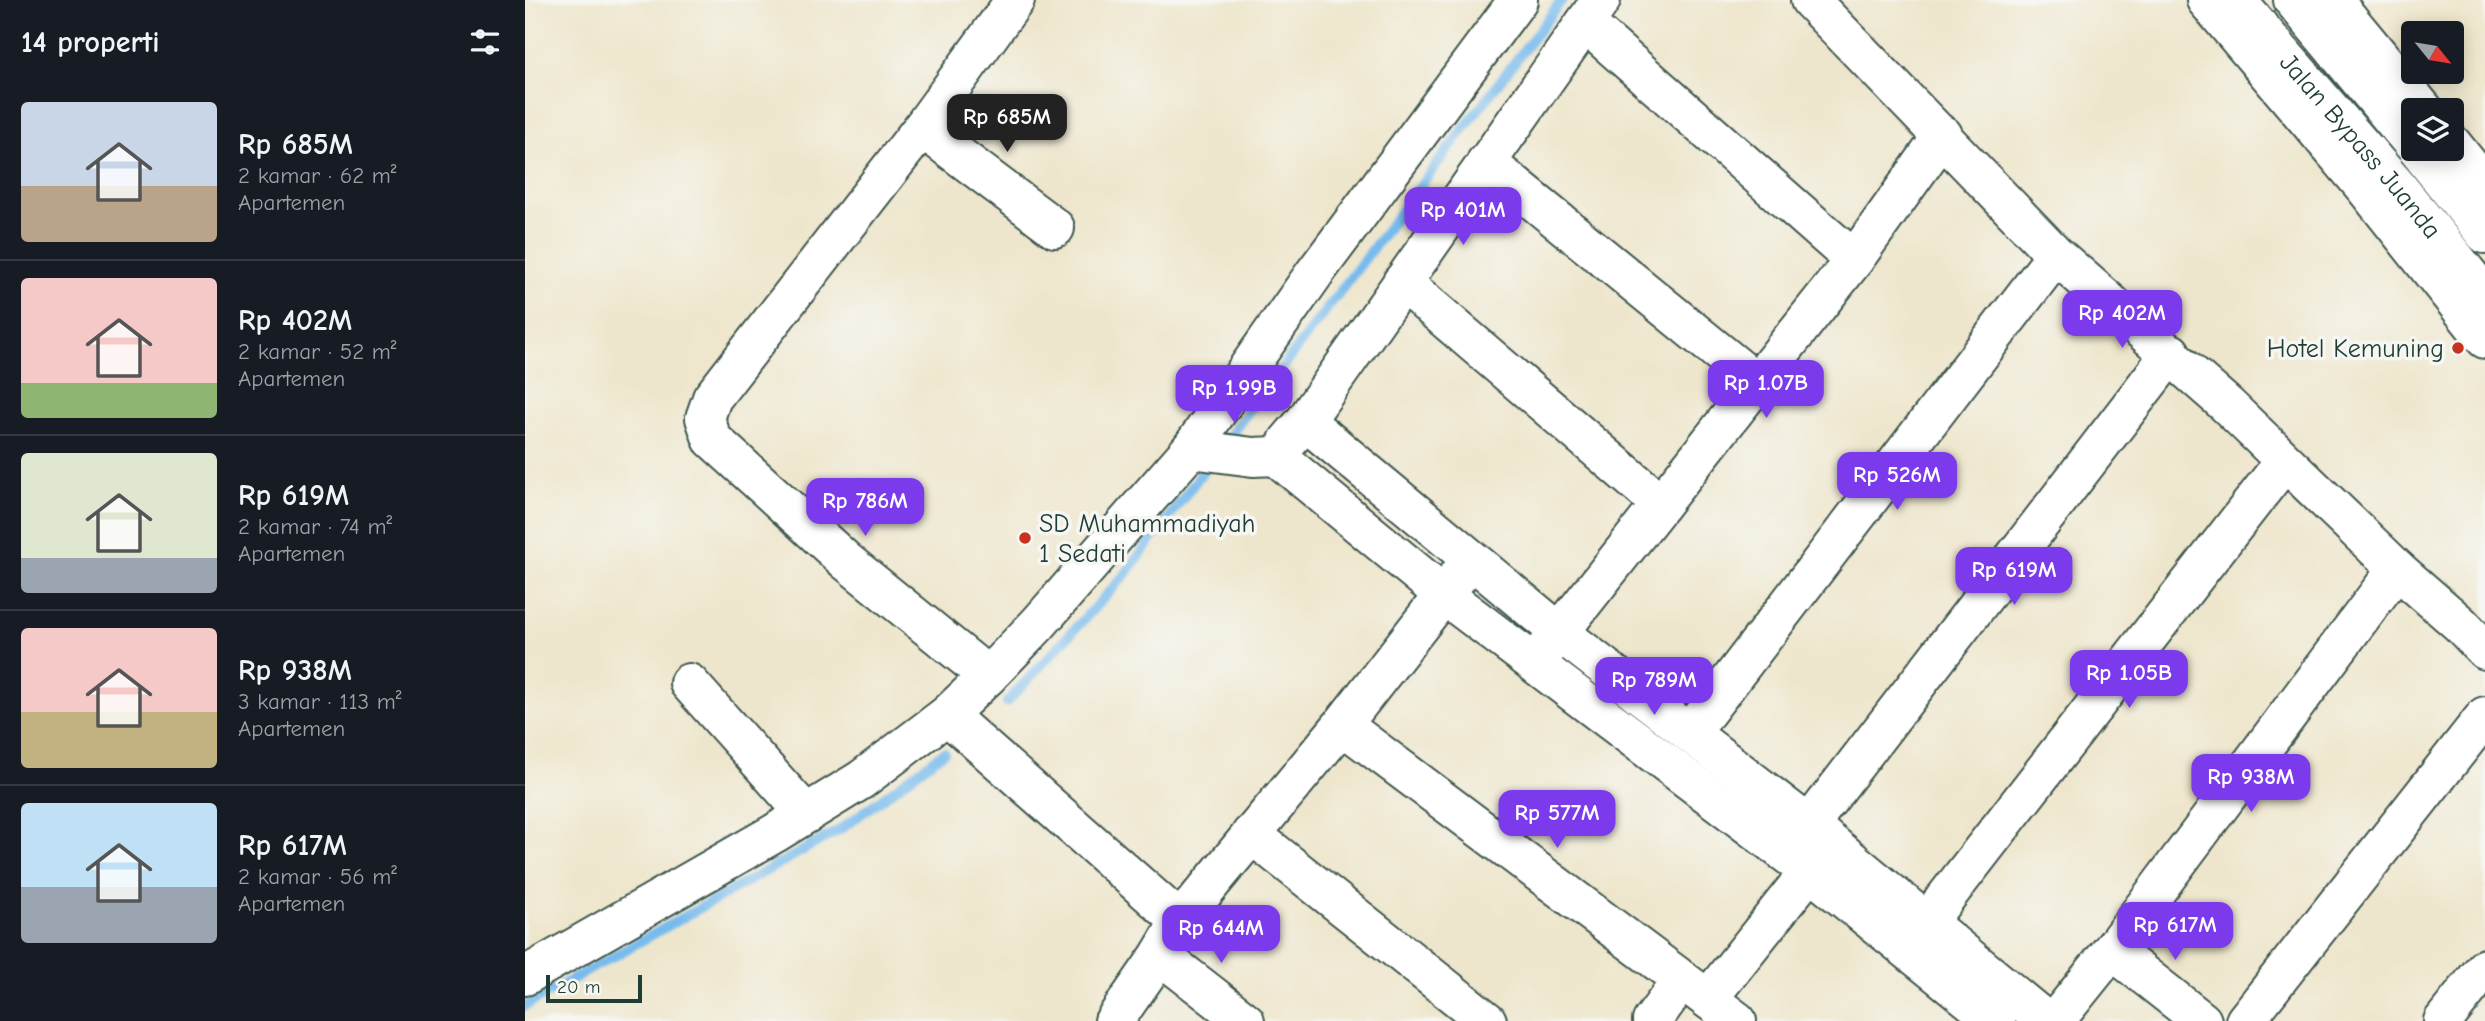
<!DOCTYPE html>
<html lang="id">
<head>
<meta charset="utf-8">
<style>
  body { margin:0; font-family:"Comic Neue",sans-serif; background:#20242c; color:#f1f3f6; height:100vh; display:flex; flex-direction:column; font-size:26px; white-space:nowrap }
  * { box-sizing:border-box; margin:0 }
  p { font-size:23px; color:#9ea1a6 }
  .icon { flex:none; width:38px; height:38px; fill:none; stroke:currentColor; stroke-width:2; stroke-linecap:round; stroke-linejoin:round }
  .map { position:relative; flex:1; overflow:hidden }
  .side { display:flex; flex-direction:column; background:#171b24; width:525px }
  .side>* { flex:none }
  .needle { width:46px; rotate:120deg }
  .controls { position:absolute; left:1876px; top:21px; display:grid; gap:14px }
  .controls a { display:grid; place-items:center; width:63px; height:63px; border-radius:7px; background:#171b24; box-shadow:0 4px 18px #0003; font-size:35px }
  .scale { position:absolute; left:21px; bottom:18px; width:96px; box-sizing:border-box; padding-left:7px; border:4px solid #1f3d34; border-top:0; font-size:19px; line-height:24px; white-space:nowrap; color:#1f3d34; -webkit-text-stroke:5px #f6f6f2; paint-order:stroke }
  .price { position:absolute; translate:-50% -60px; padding:0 16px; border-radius:14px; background:#7c3aed; color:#fff; font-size:23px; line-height:46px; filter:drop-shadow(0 2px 4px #0008) }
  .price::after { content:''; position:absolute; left:50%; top:42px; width:21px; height:16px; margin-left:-10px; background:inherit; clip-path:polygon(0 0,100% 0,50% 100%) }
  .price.active { background:#222; color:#fff }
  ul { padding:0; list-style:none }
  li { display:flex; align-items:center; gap:21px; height:175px; padding:0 21px }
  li+li { border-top:2px solid #363941 }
  li span { display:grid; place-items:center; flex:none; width:196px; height:140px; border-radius:7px; color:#555 }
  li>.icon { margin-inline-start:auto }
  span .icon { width:84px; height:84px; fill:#fffc; stroke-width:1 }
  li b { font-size:30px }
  h2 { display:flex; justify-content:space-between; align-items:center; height:84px; padding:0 21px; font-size:30px }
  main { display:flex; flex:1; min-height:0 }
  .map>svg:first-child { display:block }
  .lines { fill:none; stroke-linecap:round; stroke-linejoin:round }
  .stream { stroke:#77bbed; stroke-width:10 }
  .minor-casing { stroke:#3e564b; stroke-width:42 }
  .highway-casing { stroke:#3e564b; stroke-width:42 }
  .minor { stroke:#fff; stroke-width:38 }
  .highway { stroke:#fff; stroke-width:38 }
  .poi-dot { fill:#c8321e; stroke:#f6f6f2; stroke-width:2.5 }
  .labels { text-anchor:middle; stroke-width:7; stroke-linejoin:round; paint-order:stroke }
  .street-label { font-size:26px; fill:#1f3d34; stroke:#f6f6f2 }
  .poi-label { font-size:26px; fill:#1f3d34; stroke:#f6f6f2; text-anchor:end }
</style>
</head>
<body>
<main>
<section class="side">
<h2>14 properti<svg class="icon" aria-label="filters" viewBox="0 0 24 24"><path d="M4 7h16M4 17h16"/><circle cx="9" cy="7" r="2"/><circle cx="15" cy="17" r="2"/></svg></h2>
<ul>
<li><span style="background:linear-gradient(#c9d6e8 60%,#b9a48a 0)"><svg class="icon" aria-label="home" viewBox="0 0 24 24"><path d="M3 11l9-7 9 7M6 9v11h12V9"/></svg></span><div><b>Rp 685M</b><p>2 kamar · 62 m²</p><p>Apartemen</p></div></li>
<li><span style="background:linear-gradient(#f6c9c9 75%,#8fb573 0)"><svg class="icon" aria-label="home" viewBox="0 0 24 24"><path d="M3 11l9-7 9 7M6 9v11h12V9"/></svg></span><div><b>Rp 402M</b><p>2 kamar · 52 m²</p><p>Apartemen</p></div></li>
<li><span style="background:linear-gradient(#dfe7d0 75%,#9aa5b1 0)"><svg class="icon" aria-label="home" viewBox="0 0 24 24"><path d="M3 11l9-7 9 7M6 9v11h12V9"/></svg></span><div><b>Rp 619M</b><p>2 kamar · 74 m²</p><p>Apartemen</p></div></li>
<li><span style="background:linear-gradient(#f6c9c9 60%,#c2b280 0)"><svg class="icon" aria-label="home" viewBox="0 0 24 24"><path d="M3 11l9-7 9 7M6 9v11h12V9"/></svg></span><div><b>Rp 938M</b><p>3 kamar · 113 m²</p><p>Apartemen</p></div></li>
<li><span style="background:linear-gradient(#bfe0f5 60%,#9aa5b1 0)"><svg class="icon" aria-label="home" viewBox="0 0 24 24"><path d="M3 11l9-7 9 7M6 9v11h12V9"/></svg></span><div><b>Rp 617M</b><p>2 kamar · 56 m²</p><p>Apartemen</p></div></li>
</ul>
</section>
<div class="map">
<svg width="1960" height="1021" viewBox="0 0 1960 1021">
  <rect width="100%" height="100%" fill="#f6f6f2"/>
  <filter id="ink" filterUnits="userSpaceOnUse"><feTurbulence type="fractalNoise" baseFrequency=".0143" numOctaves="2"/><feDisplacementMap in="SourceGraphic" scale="14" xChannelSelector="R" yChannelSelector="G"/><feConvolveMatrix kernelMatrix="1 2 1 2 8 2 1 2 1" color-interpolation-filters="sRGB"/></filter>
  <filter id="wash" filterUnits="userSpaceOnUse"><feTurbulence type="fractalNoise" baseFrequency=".00686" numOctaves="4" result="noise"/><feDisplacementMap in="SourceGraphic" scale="28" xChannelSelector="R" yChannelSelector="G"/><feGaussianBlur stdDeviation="1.57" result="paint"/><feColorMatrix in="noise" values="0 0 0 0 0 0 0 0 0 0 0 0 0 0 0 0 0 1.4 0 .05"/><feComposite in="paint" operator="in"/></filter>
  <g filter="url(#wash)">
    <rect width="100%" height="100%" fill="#eee6cc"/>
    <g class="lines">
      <g class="stream">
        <polyline points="698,445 1037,0"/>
        <polyline points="482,702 599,576 687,460"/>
        <polyline points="0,1006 316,829 419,752"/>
      </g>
    </g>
  </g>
  <g filter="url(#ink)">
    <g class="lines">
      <g class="minor-casing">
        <g id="minor">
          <polyline points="1285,0 1531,255 1702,405 1872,569 1935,624 1960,650"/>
          <polyline points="1681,0 1840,188 1960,339"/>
          <polyline points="1808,0 1899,110"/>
          <polyline points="1060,23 1329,260"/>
          <polyline points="397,128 530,228"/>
          <polyline points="1927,144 1960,185"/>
          <polyline points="961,162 1232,383"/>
          <polyline points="877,282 1136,504"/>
          <polyline points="780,421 1034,632 1284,825 1521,1021"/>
          <polyline points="763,441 780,421 1076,0"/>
          <polyline points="666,449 728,457 751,456 919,595 1283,870 1471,1021"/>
          <polyline points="1019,652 1329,260 1418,135"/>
          <polyline points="463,676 321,561 187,439 180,418 187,398 397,128 490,0"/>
          <polyline points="164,683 281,814"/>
          <polyline points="422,715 655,921"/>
          <polyline points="817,725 1212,1021"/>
          <polyline points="1165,733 1531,255"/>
          <polyline points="1284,825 1646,353"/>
          <polyline points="726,834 962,1021"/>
          <polyline points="1401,923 1759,462"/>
          <polyline points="1587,950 1677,1021"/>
          <polyline points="635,955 720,1021"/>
          <polyline points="0,976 250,833 336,780 422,715 463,676 513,624 666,449 789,274 993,0"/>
          <polyline points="1183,999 1299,853"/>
          <polyline points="589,1021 635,955 655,921 817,725 934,575"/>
          <polyline points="1127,1021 1156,981"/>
          <polyline points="1530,1021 1587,950 1872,569"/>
          <polyline points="1720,1021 1960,716"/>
          <polyline points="1918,1021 1960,968"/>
        </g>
      </g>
      <g class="highway-casing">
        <g id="highway">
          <path id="s1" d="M1711,0L1871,185L1960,295"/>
          <polyline points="1768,0 1888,144"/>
          <polyline points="1892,149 1960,234"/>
        </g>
      </g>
      <use href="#minor" class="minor"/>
      <use href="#highway" class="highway"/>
    </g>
  </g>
  <g class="poi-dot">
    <circle cx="1933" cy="348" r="7"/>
    <circle cx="500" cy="538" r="7"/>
  </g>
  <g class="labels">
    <g class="street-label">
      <text dy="9" stroke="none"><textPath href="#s1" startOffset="192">Jalan Bypass Juanda</textPath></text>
    </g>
    <g class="poi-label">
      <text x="1919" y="357">Hotel Kemuning</text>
      <text x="514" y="532" text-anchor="start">SD Muhammadiyah<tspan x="514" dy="30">1 Sedati</tspan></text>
    </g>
  </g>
</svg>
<div class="controls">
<a><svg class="needle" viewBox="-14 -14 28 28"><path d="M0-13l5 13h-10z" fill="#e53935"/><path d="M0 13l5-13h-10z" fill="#9ea1a6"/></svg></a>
<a><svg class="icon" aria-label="layers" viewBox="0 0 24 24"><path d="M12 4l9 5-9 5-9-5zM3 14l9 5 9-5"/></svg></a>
</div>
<div class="scale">20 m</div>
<b class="price active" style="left:482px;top:154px">Rp 685M</b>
<b class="price" style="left:938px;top:247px">Rp 401M</b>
<b class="price" style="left:1597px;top:350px">Rp 402M</b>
<b class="price" style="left:1241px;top:420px">Rp 1.07B</b>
<b class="price" style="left:709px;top:425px">Rp 1.99B</b>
<b class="price" style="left:1372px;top:512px">Rp 526M</b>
<b class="price" style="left:340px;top:538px">Rp 786M</b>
<b class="price" style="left:1489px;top:607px">Rp 619M</b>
<b class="price" style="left:1604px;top:710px">Rp 1.05B</b>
<b class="price" style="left:1129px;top:717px">Rp 789M</b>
<b class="price" style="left:1726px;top:814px">Rp 938M</b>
<b class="price" style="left:1032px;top:850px">Rp 577M</b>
<b class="price" style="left:1650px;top:962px">Rp 617M</b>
<b class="price" style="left:696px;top:965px">Rp 644M</b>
</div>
</main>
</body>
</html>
